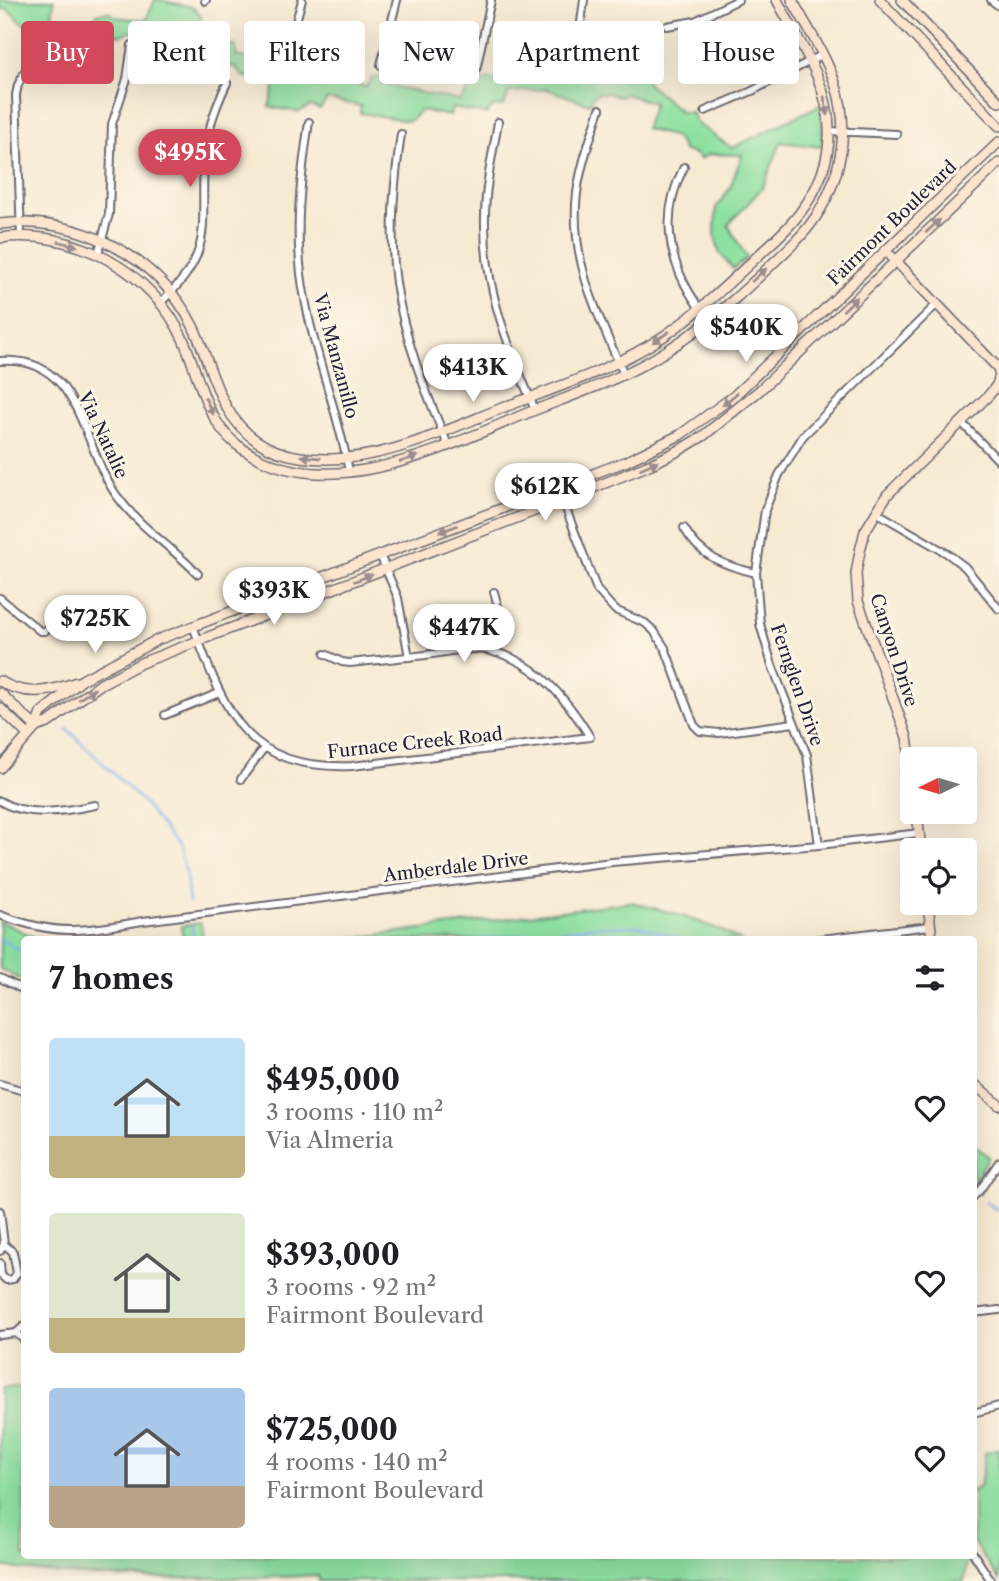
<!DOCTYPE html>
<html lang="en">
<head>
<meta charset="utf-8">
<style>
  body { margin:0; font-family:"Libre Caslon Text",serif; background:#f2f2f2; color:#202124; height:100vh; display:flex; flex-direction:column; font-size:26px; white-space:nowrap }
  * { box-sizing:border-box; margin:0 }
  p { font-size:23px; color:#757577 }
  .icon { flex:none; width:38px; height:38px; fill:none; stroke:currentColor; stroke-width:2; stroke-linecap:round; stroke-linejoin:round }
  .map { position:relative; flex:1; overflow:hidden }
  .drawer { position:absolute; left:21px; top:936px; width:956px; height:623px; display:flex; flex-direction:column; background:#fff; border-radius:7px; box-shadow:0 7px 28px #0002 }
  .drawer>* { flex:none }
  .top-card { position:absolute; left:21px; top:21px; width:957px; height:63px; display:flex; gap:14px }
  .needle { width:46px; rotate:265deg }
  .tools { position:absolute; left:900px; top:747px; display:grid; gap:14px }
  .tools a { display:grid; place-items:center; width:77px; height:77px; border-radius:7px; background:#fff; box-shadow:0 7px 28px #0002; font-size:35px }
  .price { position:absolute; translate:-50% -60px; padding:0 16px; border-radius:24px; background:#fff; color:#222; font-size:23px; line-height:46px; filter:drop-shadow(0 2px 4px #0008) }
  .price::after { content:''; position:absolute; left:50%; top:42px; width:21px; height:16px; margin-left:-10px; background:inherit; clip-path:polygon(0 0,100% 0,50% 100%) }
  .price.current { background:#d1495b; color:#fff }
  ul { padding:0; list-style:none }
  li { display:flex; align-items:center; gap:21px; height:175px; padding:0 28px }
  li span { display:grid; place-items:center; flex:none; width:196px; height:140px; border-radius:7px; color:#555 }
  li>.icon { margin-inline-start:auto }
  span .icon { width:84px; height:84px; fill:#fffc; stroke-width:1 }
  li b { font-size:30px }
  h2 { display:flex; justify-content:space-between; align-items:center; height:84px; padding:0 28px; font-size:30px }
  .pill { padding:0 24px; border-radius:7px; background:#fff; box-shadow:0 7px 28px #0002; font-size:24px; line-height:63px }
  .pill.current { background:#d1495b; color:#fff }
  .map>svg:first-child { display:block }
  .green { fill:#8de0a1; stroke:#58816e; stroke-width:2 }
  .lines { fill:none; stroke-linecap:round; stroke-linejoin:round }
  .stream { stroke:#84b2ee; stroke-width:2.5 }
  .street-casing { stroke:#6d6870; stroke-width:10 }
  .secondary-casing { stroke:#6d6870; stroke-width:12 }
  .street { stroke:#fff; stroke-width:6 }
  .secondary { stroke:#fce5cf; stroke-width:9 }
  .oneway { fill:#9a8d8c }
  .labels { text-anchor:middle; stroke-width:6; stroke-linejoin:round; paint-order:stroke }
  .street-label { font-size:18px; fill:#22223b; stroke:#fcf5e5 }
</style>
</head>
<body>
<div class="map">
<svg width="999" height="1581" viewBox="0 0 999 1581">
  <rect width="100%" height="100%" fill="#fcf5e5"/>
  <filter id="ink" filterUnits="userSpaceOnUse"><feTurbulence type="fractalNoise" baseFrequency=".0143" numOctaves="2"/><feDisplacementMap in="SourceGraphic" scale="14" xChannelSelector="R" yChannelSelector="G"/><feConvolveMatrix kernelMatrix="1 2 1 2 8 2 1 2 1" color-interpolation-filters="sRGB"/></filter>
  <filter id="wash" filterUnits="userSpaceOnUse"><feTurbulence type="fractalNoise" baseFrequency=".00686" numOctaves="4" result="noise"/><feDisplacementMap in="SourceGraphic" scale="28" xChannelSelector="R" yChannelSelector="G"/><feGaussianBlur stdDeviation="1.57" result="paint"/><feColorMatrix in="noise" values="0 0 0 0 0 0 0 0 0 0 0 0 0 0 0 0 0 1.4 0 .05"/><feComposite in="paint" operator="in"/></filter>
  <g filter="url(#wash)">
    <rect width="100%" height="100%" fill="#f7ead3"/>
    <g class="green">
      <path d="M0,0H54L52,16L83,21L93,19L99,13L110,12L114,17L146,20L155,0H160L192,7L201,15V37L236,46V56L267,63L276,60L289,65L291,79L326,87L330,77L366,87L372,78L383,77L382,84L460,101L474,84L487,80L570,72L576,66H584L591,72L625,78L630,49L625,28L654,24V33L646,37L647,83L681,112H691L696,123L732,148L822,104V147L781,142L763,187L728,225L747,258L733,269L719,252L715,234L716,208L730,188L742,155L710,154L700,159L697,155L683,150L676,137L645,129L654,103L625,94L621,97L608,93H598L594,95L589,104L547,89L509,92L504,105L493,107L486,114L452,108L450,116L421,110L410,121L360,113L361,106L327,99L320,109L310,106L299,112L269,107L275,84L242,76L235,67L225,66L224,62L188,52L191,41L148,30C138,35 130,28 120,36C97,20 61,45 41,57L31,49L32,31L7,9H0Z"/>
      <path d="M631,902C668,912 706,921 740,940H337Z"/>
      <polygon points="0,921 34,937 49,940 24,940 24,981 0,969"/>
      <polygon points="201,923 203,940 183,940 181,926"/>
      <polygon points="973,1144 989,1157 973,1182"/>
      <path d="M24,1387V1556H963L967,1562L964,1581H319L318,1575C278,1578 239,1578 199,1578C132,1579 66,1577 0,1566V1390Z"/>
      <polygon points="999,1449 999,1580 973,1542 973,1490 980,1487 985,1453"/>
    </g>
    <g class="lines">
      <g class="stream">
        <polyline points="67,729 142,801 178,847 186,873 189,903"/>
        <polyline points="192,927 194,940"/>
        <polyline points="0,939 24,953"/>
        <polyline points="478,940 591,927 639,926 684,940"/>
        <polyline points="986,1202 999,1211"/>
      </g>
    </g>
  </g>
  <g filter="url(#ink)">
    <g class="lines">
      <g class="street-casing">
        <g id="street">
          <polyline points="991,0 999,6"/>
          <polyline points="205,1 206,0"/>
          <polyline points="667,26 695,21 738,0"/>
          <polyline points="288,50 302,0"/>
          <polyline points="580,53 579,37 584,0"/>
          <polyline points="381,65 397,0"/>
          <polyline points="476,70 491,0"/>
          <path d="M600,109C591,137 581,164 577,193C569,259 598,316 624,374"/>
          <polyline points="705,111 752,91 822,55"/>
          <path d="M309,122C300,182 293,239 305,299C315,358 339,413 349,472"/>
          <path d="M498,122C494,147 488,172 486,197C479,276 505,340 535,410"/>
          <polyline points="829,131 897,134"/>
          <path d="M401,134C394,184 389,233 396,283C404,339 426,393 448,445"/>
          <path d="M684,167C656,221 671,274 708,319"/>
          <polyline points="21,237 16,95 18,85 29,63"/>
          <polyline points="98,254 109,214 112,124 127,79 132,45"/>
          <path d="M161,302C216,252 200,226 204,160C206,133 215,108 227,83"/>
          <path d="M0,361C82,354 81,447 117,496C141,529 171,546 198,574"/>
          <polyline points="961,422 999,461"/>
          <polyline points="558,488 597,590 615,610 645,623 654,631 665,648 694,725 700,731 719,733 794,723"/>
          <polyline points="876,512 948,554 965,567 999,609"/>
          <path d="M684,528C700,557 725,566 756,573"/>
          <polyline points="380,555 398,598 409,657"/>
          <polyline points="494,592 502,620 496,653"/>
          <polyline points="0,598 40,631 45,631 68,609"/>
          <path d="M193,626C226,713 244,770 352,766L590,737C565,696 528,651 474,649C458,649 441,653 426,655C401,658 375,660 350,663L342,662L325,654"/>
          <polyline points="165,715 219,693"/>
          <polyline points="241,779 264,748"/>
          <path d="M0,801C27,818 66,811 95,805"/>
          <polyline points="819,845 807,755 772,665 760,624 756,573 765,510 779,475 803,436 936,305"/>
          <path d="M0,915C58,937 84,931 143,921L612,862L819,845L919,833"/>
          <polyline points="788,940 805,940"/>
          <polyline points="813,940 930,926"/>
          <polyline points="0,978 24,990"/>
          <polyline points="0,1084 24,1091"/>
          <polyline points="973,1197 980,1190 999,1162"/>
          <polyline points="0,1211 4,1244 0,1251"/>
          <polyline points="0,1263 1,1275 6,1280 13,1279 17,1273 13,1252 4,1244"/>
          <polyline points="973,1313 999,1310"/>
          <polyline points="16,1333 24,1340"/>
          <polyline points="0,1335 16,1333 24,1326"/>
          <polyline points="973,1413 999,1406"/>
          <polyline points="973,1553 991,1581"/>
        </g>
      </g>
      <g class="secondary-casing">
        <g id="secondary">
          <polyline points="880,0 999,126"/>
          <polyline points="902,0 999,102"/>
          <path d="M0,224C77,215 158,256 193,326C213,367 217,414 257,441C281,458 318,461 346,458C400,453 452,428 502,408C557,387 615,369 664,336C704,309 739,273 775,240C824,195 844,140 817,76C806,50 790,25 777,0"/>
          <path d="M0,238C74,228 153,272 183,339C199,374 204,418 236,444C322,511 444,447 530,412C576,394 625,378 666,351C713,322 755,281 794,243C836,202 854,139 835,83C825,54 807,27 792,0"/>
          <polyline points="891,256 998,368 999,373"/>
          <path d="M0,681C25,697 50,692 77,682"/>
          <polyline points="0,693 36,727"/>
          <polyline points="0,708 28,735"/>
          <polyline points="36,727 41,713 82,680 157,640 627,461 680,435 734,396 999,142"/>
          <polyline points="0,768 36,727 48,723 101,684 141,663 563,500 647,466 678,451 703,436 760,390 999,163"/>
          <polyline points="912,773 907,737 858,601 856,573 860,551 865,531 887,495 989,395 997,385 999,378"/>
          <polyline points="917,812 921,850"/>
          <polyline points="928,903 932,940"/>
          <polyline points="973,1083 999,1105"/>
        </g>
      </g>
      <use href="#street" class="street"/>
      <use href="#secondary" class="secondary"/>
    </g>
    <defs><path id="oneway-solid" d="M-6-.8H1V-3.2L6.5 0L1 3.2V.8H-6Z" transform="scale(1.75)"/></defs>
    <g class="oneway">
      <use href="#oneway-solid" transform="translate(826 106) rotate(78)"/>
      <use href="#oneway-solid" transform="translate(933 226) rotate(-43)"/>
      <use href="#oneway-solid" transform="translate(68 244) rotate(14)"/>
      <use href="#oneway-solid" transform="translate(759 275) rotate(-42)"/>
      <use href="#oneway-solid" transform="translate(850 304) rotate(-44)"/>
      <use href="#oneway-solid" transform="translate(661 337) rotate(147)"/>
      <use href="#oneway-solid" transform="translate(730 399) rotate(140)"/>
      <use href="#oneway-solid" transform="translate(209 406) rotate(64)"/>
      <use href="#oneway-solid" transform="translate(311 457) rotate(-174)"/>
      <use href="#oneway-solid" transform="translate(409 459) rotate(-18)"/>
      <use href="#oneway-solid" transform="translate(649 465) rotate(-24)"/>
      <use href="#oneway-solid" transform="translate(448 529) rotate(159)"/>
      <use href="#oneway-solid" transform="translate(363 578) rotate(-21)"/>
      <use href="#oneway-solid" transform="translate(87 694) rotate(-34)"/>
    </g>
  </g>
  <g class="labels">
    <g class="street-label">
      <text transform="translate(892 223) rotate(-44)" y="6">Fairmont Boulevard</text>
      <text transform="translate(336 356) rotate(75)" y="6">Via Manzanillo</text>
      <text transform="translate(103 435) rotate(65)" y="6">Via Natalie</text>
      <text transform="translate(894 650) rotate(72)" y="6">Canyon Drive</text>
      <text transform="translate(797 685) rotate(71)" y="6">Fernglen Drive</text>
      <text transform="translate(415 743) rotate(-6)" y="6">Furnace Creek Road</text>
      <text transform="translate(456 867) rotate(-7)" y="6">Amberdale Drive</text>
    </g>
  </g>
</svg>
<div class="tools">
<a><svg class="needle" viewBox="-14 -14 28 28"><path d="M0-13l5 13h-10z" fill="#e53935"/><path d="M0 13l5-13h-10z" fill="#757577"/></svg></a>
<a><svg class="icon" aria-label="locate" viewBox="0 0 24 24"><circle cx="12" cy="12" r="6"/><path d="M12 2v4M12 18v4M2 12h4M18 12h4"/></svg></a>
</div>
<b class="price current" style="left:190px;top:189px">$495K</b>
<b class="price" style="left:746px;top:364px">$540K</b>
<b class="price" style="left:473px;top:404px">$413K</b>
<b class="price" style="left:545px;top:523px">$612K</b>
<b class="price" style="left:274px;top:627px">$393K</b>
<b class="price" style="left:95px;top:655px">$725K</b>
<b class="price" style="left:464px;top:664px">$447K</b>
<div class="top-card">
<a class="pill current">Buy</a>
<a class="pill">Rent</a>
<a class="pill">Filters</a>
<a class="pill">New</a>
<a class="pill">Apartment</a>
<a class="pill">House</a>
</div>
<section class="drawer">
<h2>7 homes<svg class="icon" aria-label="filters" viewBox="0 0 24 24"><path d="M4 7h16M4 17h16"/><circle cx="9" cy="7" r="2"/><circle cx="15" cy="17" r="2"/></svg></h2>
<ul>
<li><span style="background:linear-gradient(#bfe0f5 70%,#c2b280 0)"><svg class="icon" aria-label="home" viewBox="0 0 24 24"><path d="M3 11l9-7 9 7M6 9v11h12V9"/></svg></span><div><b>$495,000</b><p>3 rooms · 110 m²</p><p>Via Almeria</p></div><svg class="icon" aria-label="heart" viewBox="0 0 24 24"><path d="M12 20l-8-8c-3-5 5-10 8-4 3-6 11-1 8 4z"/></svg></li>
<li><span style="background:linear-gradient(#dfe7d0 75%,#c2b280 0)"><svg class="icon" aria-label="home" viewBox="0 0 24 24"><path d="M3 11l9-7 9 7M6 9v11h12V9"/></svg></span><div><b>$393,000</b><p>3 rooms · 92 m²</p><p>Fairmont Boulevard</p></div><svg class="icon" aria-label="heart" viewBox="0 0 24 24"><path d="M12 20l-8-8c-3-5 5-10 8-4 3-6 11-1 8 4z"/></svg></li>
<li><span style="background:linear-gradient(#a9c7e8 70%,#b9a48a 0)"><svg class="icon" aria-label="home" viewBox="0 0 24 24"><path d="M3 11l9-7 9 7M6 9v11h12V9"/></svg></span><div><b>$725,000</b><p>4 rooms · 140 m²</p><p>Fairmont Boulevard</p></div><svg class="icon" aria-label="heart" viewBox="0 0 24 24"><path d="M12 20l-8-8c-3-5 5-10 8-4 3-6 11-1 8 4z"/></svg></li>
</ul>
</section>
</div>
</body>
</html>
